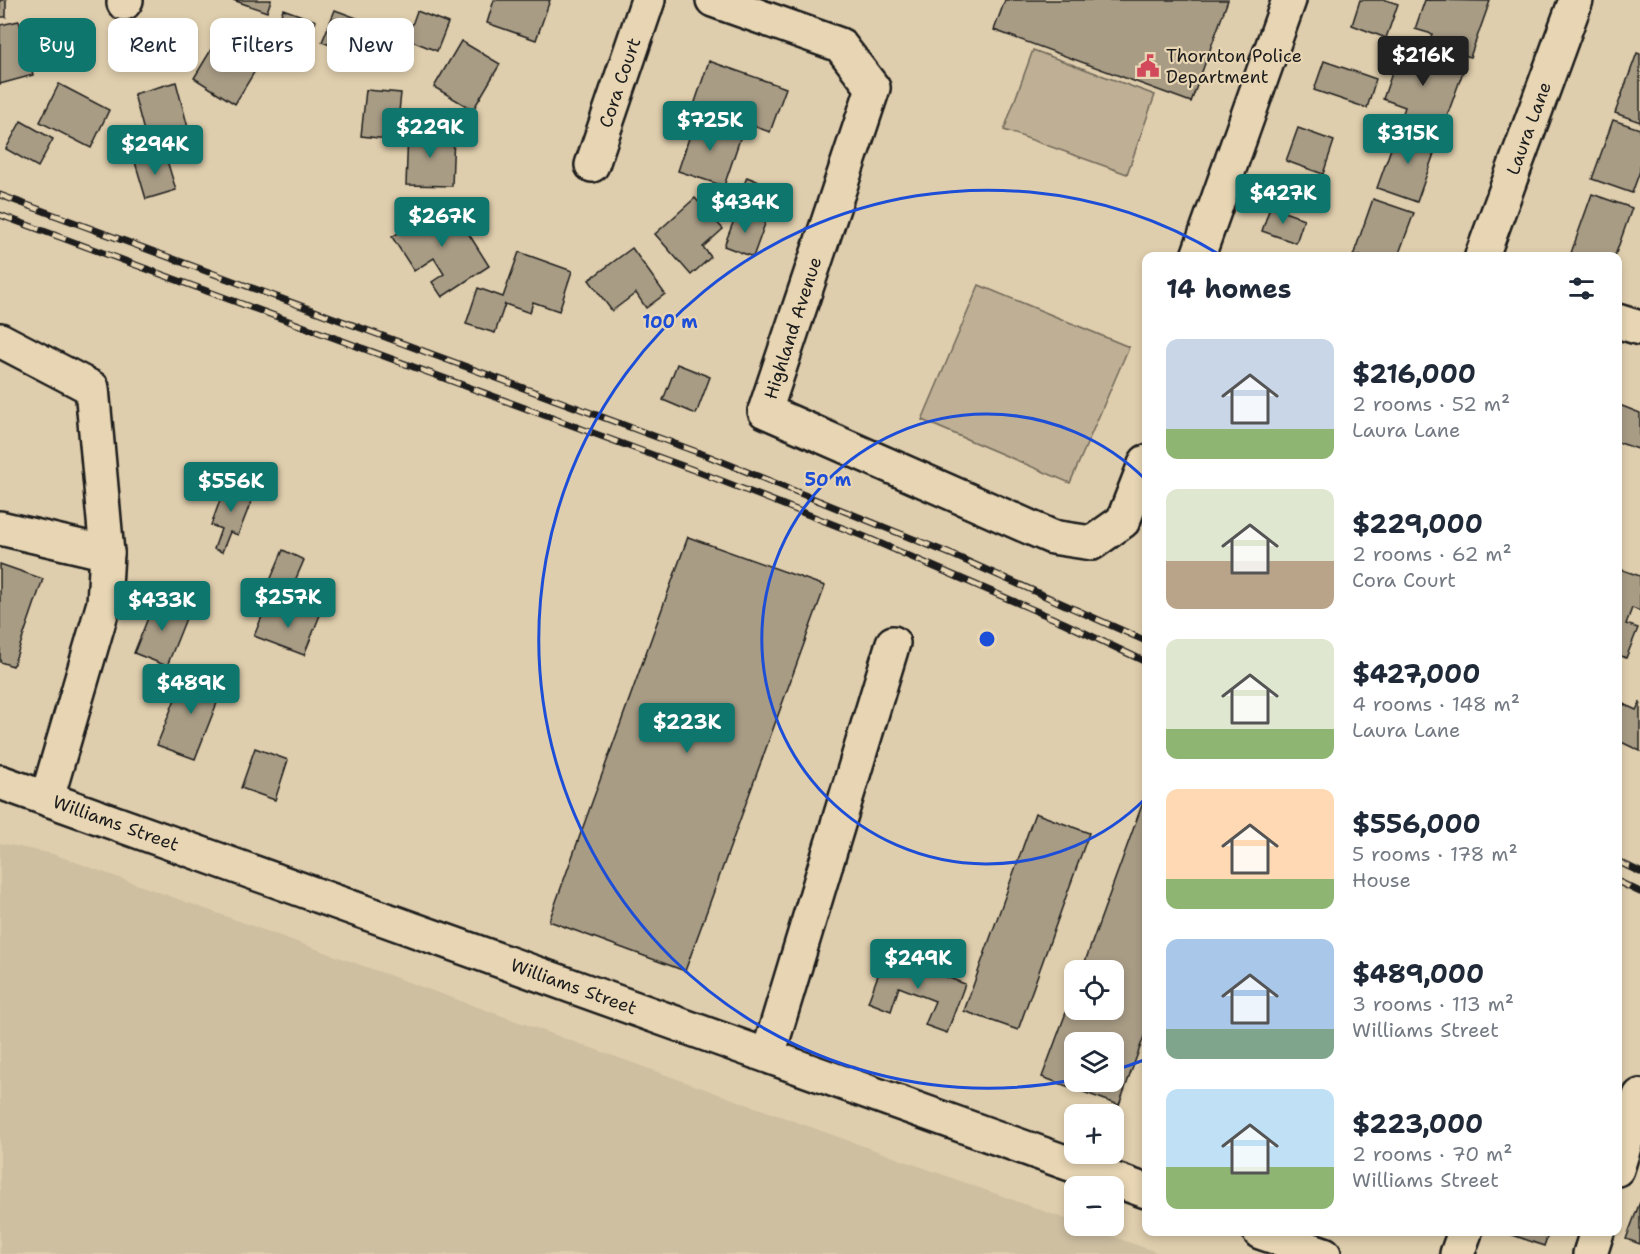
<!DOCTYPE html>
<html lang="en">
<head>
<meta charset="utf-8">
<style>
  body { margin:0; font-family:"Shantell Sans",sans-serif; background:#f2f2f3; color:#1f2937; height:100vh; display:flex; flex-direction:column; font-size:22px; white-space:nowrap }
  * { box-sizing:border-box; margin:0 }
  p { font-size:20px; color:#747a83 }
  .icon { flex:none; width:33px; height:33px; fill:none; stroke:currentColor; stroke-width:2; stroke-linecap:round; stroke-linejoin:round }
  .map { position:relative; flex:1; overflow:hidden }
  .side { position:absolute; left:1142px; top:252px; width:480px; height:984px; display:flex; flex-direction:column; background:#fff; border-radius:12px; box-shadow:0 3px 9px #0003 }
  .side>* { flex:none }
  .top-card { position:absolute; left:18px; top:18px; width:570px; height:54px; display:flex; gap:12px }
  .controls { position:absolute; left:1064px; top:960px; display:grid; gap:12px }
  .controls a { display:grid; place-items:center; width:60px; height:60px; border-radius:12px; background:#fff; box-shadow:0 3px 9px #0003; font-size:30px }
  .price { position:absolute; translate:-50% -51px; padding:0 14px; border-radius:6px; background:#0f766e; color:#fff; font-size:20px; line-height:39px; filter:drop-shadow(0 2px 3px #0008) }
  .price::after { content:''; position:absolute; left:50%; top:36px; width:18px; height:14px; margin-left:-9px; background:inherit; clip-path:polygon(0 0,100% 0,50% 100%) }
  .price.on { background:#222; color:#fff }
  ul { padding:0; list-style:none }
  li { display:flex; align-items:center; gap:18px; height:150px; padding:0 24px }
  li span { display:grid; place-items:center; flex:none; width:168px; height:120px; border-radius:12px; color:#555 }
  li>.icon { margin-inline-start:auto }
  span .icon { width:72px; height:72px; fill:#fffc; stroke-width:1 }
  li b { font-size:26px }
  h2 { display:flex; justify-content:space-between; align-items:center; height:72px; padding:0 24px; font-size:26px }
  .chip { padding:0 21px; border-radius:12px; background:#fff; box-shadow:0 3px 9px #0003; font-size:21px; line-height:54px }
  .chip.on { background:#0f766e; color:#fff }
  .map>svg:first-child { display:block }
  .built { fill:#cebfa1 }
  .green { fill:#bfb095; stroke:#6e6658; stroke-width:1.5 }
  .building { fill:#a89c85; stroke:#1c1c1c; stroke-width:1.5; fill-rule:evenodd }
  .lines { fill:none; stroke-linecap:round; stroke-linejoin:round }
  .minor-casing { stroke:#1c1c1c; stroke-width:38 }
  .minor { stroke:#e7d5b3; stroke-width:33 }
  .rail-casing { stroke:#1c1c1c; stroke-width:7 }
  .rail { stroke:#e7d5b3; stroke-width:4.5; stroke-dasharray:14; stroke-linecap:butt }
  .ring { fill:none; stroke:#1d4ed8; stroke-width:3 }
  .labels { text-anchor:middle; stroke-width:4.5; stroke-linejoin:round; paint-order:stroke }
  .poi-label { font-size:18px; fill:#1c1c1c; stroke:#e7d5b3; text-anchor:start }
  .street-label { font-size:18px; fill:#1c1c1c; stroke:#e7d5b3 }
  .centre { fill:#1d4ed8; stroke:#e7d5b3; stroke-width:3 }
  .ring-label { font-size:18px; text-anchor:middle; font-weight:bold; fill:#1d4ed8; stroke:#e7d5b3; stroke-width:4.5; stroke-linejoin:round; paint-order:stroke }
</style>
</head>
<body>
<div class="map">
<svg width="1640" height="1254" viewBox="0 0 1640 1254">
  <rect width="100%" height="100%" fill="#dfcead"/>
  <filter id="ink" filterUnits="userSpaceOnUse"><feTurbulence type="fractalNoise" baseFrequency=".0167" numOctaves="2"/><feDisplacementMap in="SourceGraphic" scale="12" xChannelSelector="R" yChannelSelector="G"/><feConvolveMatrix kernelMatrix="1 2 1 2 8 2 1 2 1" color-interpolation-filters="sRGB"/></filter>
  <g filter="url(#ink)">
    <polygon class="built" points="0,843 53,854 1074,1222 1074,1226 1083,1226 1162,1254 0,1254"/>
    <g class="green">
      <polygon points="1033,50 1155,95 1127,174 1004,130"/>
      <polygon points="979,285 1129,347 1070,483 922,420"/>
    </g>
    <g class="building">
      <rect x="0" y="0" width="6" height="17"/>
      <polygon points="233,0 271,0 267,12"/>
      <polygon points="494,0 550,0 536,40 487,23"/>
      <polygon points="1005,0 1228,0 1191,102 994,30"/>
      <polygon points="1360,0 1386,0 1398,4 1386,38 1352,25"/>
      <polygon points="1425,0 1490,1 1470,57 1429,42 1432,34 1415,29"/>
      <polygon points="283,9 316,21 306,49 273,38"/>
      <polygon points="335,10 362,20 350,52 322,42"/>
      <polygon points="417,11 448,23 437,51 407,39"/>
      <polygon points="19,21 33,75 0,84 0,25"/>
      <polygon points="223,30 264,56 235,104 194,78"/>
      <polygon points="461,41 500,64 473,110 434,87"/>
      <polygon points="1401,47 1464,69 1442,130 1402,116 1405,107 1383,99"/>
      <polygon points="1637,53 1640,54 1640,122 1615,113"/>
      <polygon points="709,61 786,88 770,132 694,105"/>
      <polygon points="1324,61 1376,79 1367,108 1314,90"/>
      <polygon points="176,82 191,139 149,150 134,94"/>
      <polygon points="59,84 109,110 91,148 40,122"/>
      <polygon points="366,90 401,93 396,140 361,136"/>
      <polygon points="696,117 742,133 724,186 678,171"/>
      <polygon points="1613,120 1640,129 1640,171 1632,193 1592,179"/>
      <polygon points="21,121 53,139 38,167 6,149"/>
      <polygon points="1298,128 1334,141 1323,174 1286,161"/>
      <polygon points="1398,129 1438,142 1417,202 1377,188"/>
      <polygon points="408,132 454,133 452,186 406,185"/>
      <polygon points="165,154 176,190 146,199 135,162"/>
      <polygon points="747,177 777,189 767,217 736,205"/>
      <polygon points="1592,194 1632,208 1615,256 1580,256 1571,253"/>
      <polygon points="695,198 723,229 703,247 711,257 691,275 655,234"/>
      <polygon points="1373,199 1414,213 1398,256 1353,256"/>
      <polygon points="448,201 489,266 442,297 432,282 444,274 434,258 414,271 392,237"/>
      <polygon points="1270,207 1304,219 1296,243 1262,231"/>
      <polygon points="738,210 766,221 753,257 724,246"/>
      <polygon points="632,248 665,294 646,308 636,293 612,311 589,280"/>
      <polygon points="519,252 572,271 559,311 533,302 530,313 505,304 495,333 466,324 478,288 503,297"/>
      <polygon points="677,364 710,377 696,414 663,400"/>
      <polygon points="1617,404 1640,413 1640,443 1638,449 1617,442"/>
      <polygon points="226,484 254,494 238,535 230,532 222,552 214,549 221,529 211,525"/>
      <polygon points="688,537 825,586 685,971 549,921"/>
      <polygon points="283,550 304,560 290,592 269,583"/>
      <polygon points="0,564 43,579 13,666 0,662"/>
      <polygon points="1617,568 1640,576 1640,611 1632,608 1626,624 1638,628 1626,658 1617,654"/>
      <polygon points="156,598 189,611 167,666 134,653"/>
      <polygon points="291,604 320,615 304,655 254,636 265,609 286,617"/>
      <polygon points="186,671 224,685 195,759 157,745"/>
      <polygon points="1617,701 1636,710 1640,702 1640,751 1617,740"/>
      <polygon points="255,748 288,760 275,800 241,788"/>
      <path d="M1146,794V1031L1119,1105L1042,1077L1074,991V1010H1113V970H1082ZM1074,1042H1113V1082H1074Z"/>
      <polygon points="1035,813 1089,833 1018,1030 964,1011"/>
      <polygon points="886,954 965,984 947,1033 925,1025 935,1001 899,987 891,1011 868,1002"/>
      <polygon points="1640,1202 1640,1244 1626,1239"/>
      <polygon points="1504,1232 1549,1232 1544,1246"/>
    </g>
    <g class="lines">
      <g class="minor-casing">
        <g id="minor">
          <polyline points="713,0 840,45 873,88 765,411 1052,537 1092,543 1123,521 1146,462"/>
          <polyline points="124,3 126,0"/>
          <path id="s1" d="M592,165L648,0"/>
          <polyline points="1198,256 1289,0"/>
          <path id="s2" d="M1482,256L1576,0"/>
          <polyline points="1617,321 1640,328"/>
          <polyline points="0,340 92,388 107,553 104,603 47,798"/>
          <polyline points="0,528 107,553"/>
          <path id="s3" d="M0,782L1146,1191"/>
          <polyline points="768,1055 893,643"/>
          <polyline points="1617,1169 1640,1096"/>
          <polyline points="1260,1232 1324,1254"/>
          <polyline points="1457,1254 1465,1232"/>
          <polyline points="1590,1254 1597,1232"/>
        </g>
      </g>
      <use href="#minor" class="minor"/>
      <g class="rail-casing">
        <g id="rail">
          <polyline points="0,195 708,456 953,555 1146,641"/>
          <polyline points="0,215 699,472 863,536 1064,623 1146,662"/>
          <polyline points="1617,861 1640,872"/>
          <polyline points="1617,881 1640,892"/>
        </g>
      </g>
      <use href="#rail" class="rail"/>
    </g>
  </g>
  <g class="ring">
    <path d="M1145 799A225 225 0 1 1 1145 479"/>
    <path d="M1144 1060A449 449 0 0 1 1115 1070M1073 1080A449 449 0 1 1 1222 256"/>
  </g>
  <defs>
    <g id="civic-bare" transform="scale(1.8)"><path d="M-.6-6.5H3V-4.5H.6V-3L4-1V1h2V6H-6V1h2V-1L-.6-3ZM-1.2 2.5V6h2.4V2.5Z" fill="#d1495b" stroke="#e7d5b3" stroke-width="2.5" paint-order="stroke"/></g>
  </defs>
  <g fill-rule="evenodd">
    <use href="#civic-bare" x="1148" y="66"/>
  </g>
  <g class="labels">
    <g class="poi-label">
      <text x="1166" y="62">Thornton Police<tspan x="1166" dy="21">Department</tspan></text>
    </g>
    <g class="street-label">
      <text dy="6" stroke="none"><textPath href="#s1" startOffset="87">Cora Court</textPath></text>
      <text dy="6" stroke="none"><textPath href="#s2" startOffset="136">Laura Lane</textPath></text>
      <text transform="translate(793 328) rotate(-72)" y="6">Highland Avenue</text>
      <text dy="6" stroke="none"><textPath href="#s3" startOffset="123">Williams Street</textPath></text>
      <text dy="6" stroke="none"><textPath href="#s3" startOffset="609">Williams Street</textPath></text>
    </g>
  </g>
  <circle cx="987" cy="639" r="9" class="centre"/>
  <g class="ring-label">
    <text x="670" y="328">100 m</text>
    <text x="828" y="486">50 m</text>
  </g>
</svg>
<div class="controls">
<a><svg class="icon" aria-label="locate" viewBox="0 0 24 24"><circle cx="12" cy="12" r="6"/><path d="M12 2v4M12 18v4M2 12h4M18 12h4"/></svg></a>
<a><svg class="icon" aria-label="layers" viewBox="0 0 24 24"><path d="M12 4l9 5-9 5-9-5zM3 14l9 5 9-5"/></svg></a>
<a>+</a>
<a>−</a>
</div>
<b class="price on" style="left:1423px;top:87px">$216K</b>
<b class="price" style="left:710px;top:152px">$725K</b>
<b class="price" style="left:430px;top:159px">$229K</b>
<b class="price" style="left:1408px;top:165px">$315K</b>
<b class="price" style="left:155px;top:176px">$294K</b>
<b class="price" style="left:1283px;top:225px">$427K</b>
<b class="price" style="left:745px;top:234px">$434K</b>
<b class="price" style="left:442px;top:248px">$267K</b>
<b class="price" style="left:231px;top:513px">$556K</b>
<b class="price" style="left:288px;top:629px">$257K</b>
<b class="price" style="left:162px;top:632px">$433K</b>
<b class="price" style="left:191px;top:715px">$489K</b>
<b class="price" style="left:687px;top:754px">$223K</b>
<b class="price" style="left:918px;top:990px">$249K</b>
<div class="top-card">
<a class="chip on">Buy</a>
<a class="chip">Rent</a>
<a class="chip">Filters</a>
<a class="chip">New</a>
</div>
<section class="side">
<h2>14 homes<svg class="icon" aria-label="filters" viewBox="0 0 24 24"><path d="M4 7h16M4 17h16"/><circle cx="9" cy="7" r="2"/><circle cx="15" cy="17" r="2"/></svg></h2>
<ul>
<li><span style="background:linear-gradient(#c9d6e8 75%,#8fb573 0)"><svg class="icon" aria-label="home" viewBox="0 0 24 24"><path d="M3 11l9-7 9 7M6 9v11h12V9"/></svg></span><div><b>$216,000</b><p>2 rooms · 52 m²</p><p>Laura Lane</p></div></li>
<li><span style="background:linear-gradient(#dfe7d0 60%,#b9a48a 0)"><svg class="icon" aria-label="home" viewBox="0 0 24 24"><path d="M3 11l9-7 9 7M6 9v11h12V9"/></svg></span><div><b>$229,000</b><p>2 rooms · 62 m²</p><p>Cora Court</p></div></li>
<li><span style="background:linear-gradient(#dfe7d0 75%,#8fb573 0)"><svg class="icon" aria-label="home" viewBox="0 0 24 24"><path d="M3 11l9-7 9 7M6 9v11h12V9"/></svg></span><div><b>$427,000</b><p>4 rooms · 148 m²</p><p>Laura Lane</p></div></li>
<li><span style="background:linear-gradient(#ffd9b3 75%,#8fb573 0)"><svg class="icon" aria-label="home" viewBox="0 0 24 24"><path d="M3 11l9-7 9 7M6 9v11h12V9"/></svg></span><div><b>$556,000</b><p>5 rooms · 178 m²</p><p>House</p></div></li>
<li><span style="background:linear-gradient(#a9c7e8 75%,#7fa58c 0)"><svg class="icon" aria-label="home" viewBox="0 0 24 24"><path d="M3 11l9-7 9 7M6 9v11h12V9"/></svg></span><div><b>$489,000</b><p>3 rooms · 113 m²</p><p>Williams Street</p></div></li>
<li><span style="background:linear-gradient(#bfe0f5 65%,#8fb573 0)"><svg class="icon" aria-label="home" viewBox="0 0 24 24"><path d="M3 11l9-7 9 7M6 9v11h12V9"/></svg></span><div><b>$223,000</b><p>2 rooms · 70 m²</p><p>Williams Street</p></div></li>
</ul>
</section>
</div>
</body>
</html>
